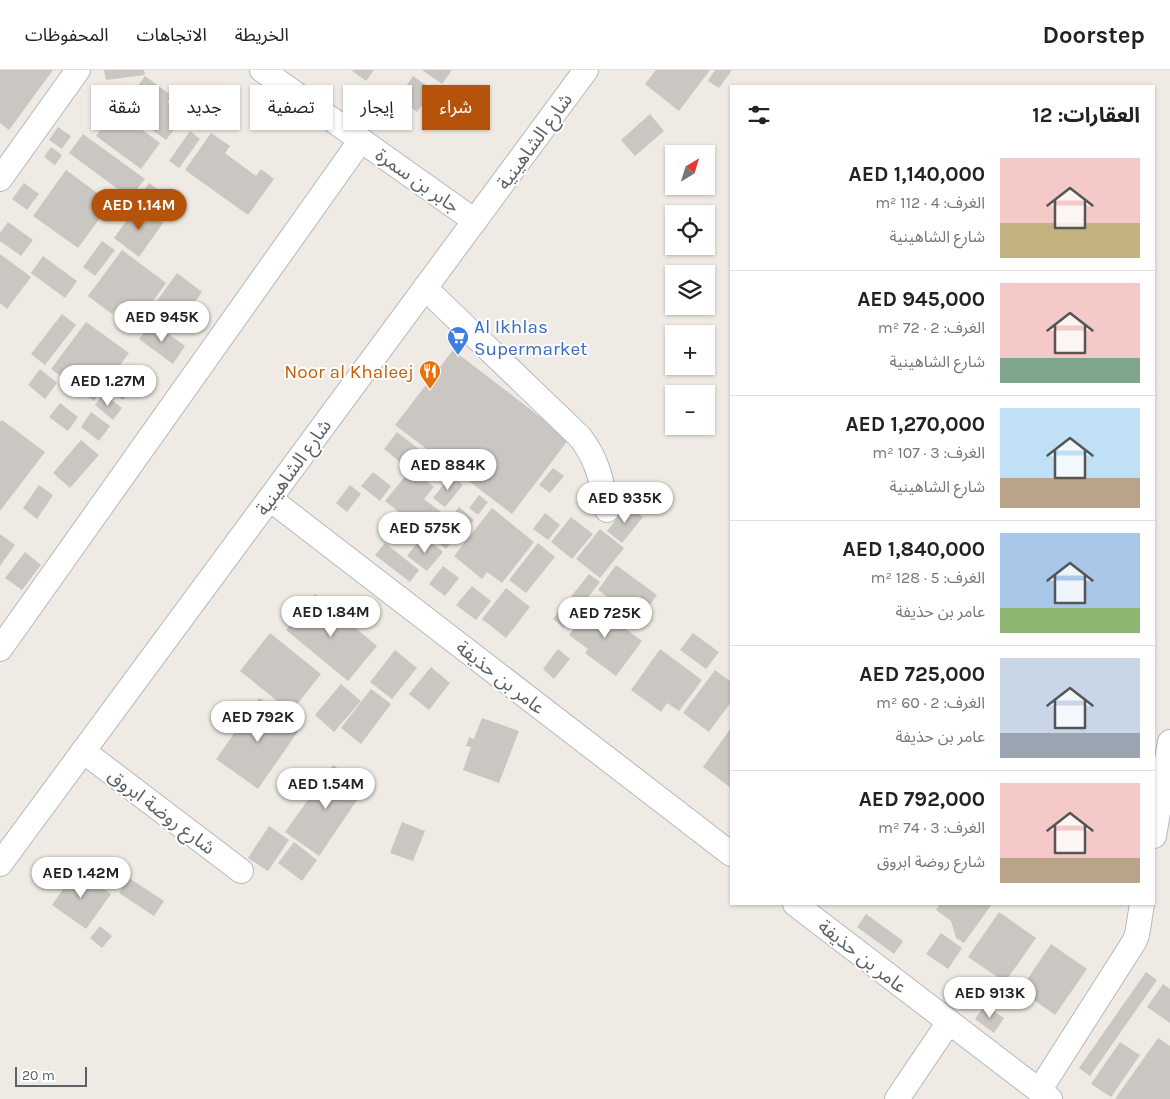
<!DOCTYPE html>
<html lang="ar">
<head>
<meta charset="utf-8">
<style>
  body { margin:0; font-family:Karla,"Noto Sans Arabic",sans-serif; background:#f6f6f6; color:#222; direction:rtl; height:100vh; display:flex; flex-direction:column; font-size:19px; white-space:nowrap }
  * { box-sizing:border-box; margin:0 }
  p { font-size:16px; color:#767676 }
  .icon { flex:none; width:28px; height:28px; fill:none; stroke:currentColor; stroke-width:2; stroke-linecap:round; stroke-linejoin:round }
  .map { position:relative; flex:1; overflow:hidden; direction:ltr }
  .side { position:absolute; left:730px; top:15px; width:425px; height:820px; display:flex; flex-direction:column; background:#fff; border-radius:0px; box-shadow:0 1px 4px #0004; direction:rtl }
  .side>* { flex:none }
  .banner { position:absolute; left:15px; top:15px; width:475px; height:45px; direction:rtl; display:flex; gap:10px }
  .needle { width:32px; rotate:38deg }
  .buttons { position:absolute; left:665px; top:75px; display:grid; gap:10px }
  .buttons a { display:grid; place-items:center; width:50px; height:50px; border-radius:0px; background:#fff; box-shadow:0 1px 4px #0004; font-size:25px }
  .scale { position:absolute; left:15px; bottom:12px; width:72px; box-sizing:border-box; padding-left:5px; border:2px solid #5c6165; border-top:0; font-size:14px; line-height:18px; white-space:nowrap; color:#5c6165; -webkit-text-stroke:4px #fff; paint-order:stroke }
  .price { position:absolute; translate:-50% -42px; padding:0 11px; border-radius:18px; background:#fff; color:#222; font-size:16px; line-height:32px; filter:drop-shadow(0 1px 2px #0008) }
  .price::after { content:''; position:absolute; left:50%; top:30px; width:15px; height:11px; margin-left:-8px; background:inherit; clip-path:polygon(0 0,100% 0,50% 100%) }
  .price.current { background:#b45309; color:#fff }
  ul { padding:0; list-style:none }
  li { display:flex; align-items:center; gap:15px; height:125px; padding:0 15px }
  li+li { border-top:1px solid #e0e0e0 }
  li span { display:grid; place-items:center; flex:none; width:140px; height:100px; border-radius:0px; color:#555 }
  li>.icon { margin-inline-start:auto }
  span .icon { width:60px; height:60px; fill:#fffc; stroke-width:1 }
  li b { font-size:21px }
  h2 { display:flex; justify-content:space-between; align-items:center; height:60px; padding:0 15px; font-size:21px }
  .tag { padding:0 18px; border-radius:0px; background:#fff; box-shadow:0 1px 4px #0004; font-size:18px; line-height:45px }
  .tag.current { background:#b45309; color:#fff }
  header { display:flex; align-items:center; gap:30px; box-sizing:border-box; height:70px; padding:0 25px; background:#fff; border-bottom:1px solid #e0e0e0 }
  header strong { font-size:24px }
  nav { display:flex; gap:28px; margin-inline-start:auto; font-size:18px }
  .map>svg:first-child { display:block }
  .building { fill:#cac6c1 }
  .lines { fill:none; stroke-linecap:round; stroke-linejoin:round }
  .minor-casing { stroke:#b4b8bb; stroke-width:26 }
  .minor { stroke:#fff; stroke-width:24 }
  .labels { text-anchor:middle; stroke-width:4; stroke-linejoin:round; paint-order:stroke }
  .street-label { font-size:19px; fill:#5c6165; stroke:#fff }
  .shop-label { font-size:19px; fill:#366cbe; stroke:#fff; text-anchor:start }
  .food-label { font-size:19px; fill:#c56008; stroke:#fff; text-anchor:end }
</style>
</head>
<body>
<header>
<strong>Doorstep</strong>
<nav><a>الخريطة</a><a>الاتجاهات</a><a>المحفوظات</a></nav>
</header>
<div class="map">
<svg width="1170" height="1029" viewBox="0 0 1170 1029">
  <rect width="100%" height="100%" fill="#efebe4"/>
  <g class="building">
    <polygon points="0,0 53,0 9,60 0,53"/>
    <polygon points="104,0 144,0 145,5 106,10"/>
    <polygon points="351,0 374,0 366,11"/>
    <polygon points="422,0 452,0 442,14"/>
    <polygon points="656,0 710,0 679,41 645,14"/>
    <polygon points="715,0 732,0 719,18 708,11"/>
    <polygon points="145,6 172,26 167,32 185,45 166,70 122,38"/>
    <polygon points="413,6 433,20 417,42 398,28"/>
    <polygon points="182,22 198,33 190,44 175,33"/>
    <polygon points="115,40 160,73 141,99 96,66"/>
    <polygon points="650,44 664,61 635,86 621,70"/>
    <polygon points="58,57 71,66 62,79 49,70"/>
    <polygon points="190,61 200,69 179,98 169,91"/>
    <polygon points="211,63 230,76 225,83 256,106 261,99 274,109 248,145 185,100"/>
    <polygon points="83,64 145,109 130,128 69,83"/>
    <polygon points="51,77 62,85 55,95 44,87"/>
    <polygon points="66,100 111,133 78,178 33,146"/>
    <polygon points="24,113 39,124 27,140 12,129"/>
    <polygon points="149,113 179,135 168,150 138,128"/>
    <polygon points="138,135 163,153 139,187 114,168"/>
    <polygon points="8,152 33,170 21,186 0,171 0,163"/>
    <polygon points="102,171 115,180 95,206 83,197"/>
    <polygon points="122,180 166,213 141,248 120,233 112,244 88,226"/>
    <polygon points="0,184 31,207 7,239 0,233"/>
    <polygon points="43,186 77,211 65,228 31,203"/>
    <polygon points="177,203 202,222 173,262 148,243"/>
    <polygon points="62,244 76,255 45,295 31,284"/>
    <polygon points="86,252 129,283 94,331 51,299"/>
    <polygon points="152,252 185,276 173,294 139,269"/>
    <polygon points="453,280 569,369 512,444 395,355"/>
    <polygon points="40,299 57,313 45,329 28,315"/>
    <polygon points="123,302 137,312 123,330 110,321"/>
    <polygon points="103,323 122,338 113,350 95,335"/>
    <polygon points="60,333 78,347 68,361 49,347"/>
    <polygon points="91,342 110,356 99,371 81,357"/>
    <polygon points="2,350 45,382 0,441 0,352"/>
    <polygon points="397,362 420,380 406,397 384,379"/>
    <polygon points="81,370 99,385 70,418 53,403"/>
    <polygon points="426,382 446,399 437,411 416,394"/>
    <polygon points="553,398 564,406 550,423 539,415"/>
    <polygon points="411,399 434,417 424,429 445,445 429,466 385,431"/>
    <polygon points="373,402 391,416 380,431 361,416"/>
    <polygon points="451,405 463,415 445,437 433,428"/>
    <polygon points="39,415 53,425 37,449 23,438"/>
    <polygon points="350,415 361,424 347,442 336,433"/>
    <polygon points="479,425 488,432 478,445 469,438"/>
    <polygon points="627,435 643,447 622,473 607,461"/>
    <polygon points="459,437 474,450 468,458 452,446"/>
    <polygon points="492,438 534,472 502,513 487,502 482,509 454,486"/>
    <polygon points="545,443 560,455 548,470 533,459"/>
    <polygon points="450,446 463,457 446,479 433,468"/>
    <polygon points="571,447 593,464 572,489 551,472"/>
    <polygon points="600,459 624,478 600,508 576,489"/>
    <polygon points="0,464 15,475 0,496"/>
    <polygon points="423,466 443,482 427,501 407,486"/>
    <polygon points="385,473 419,500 410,512 375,485"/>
    <polygon points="538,473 555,487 526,523 509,510"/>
    <polygon points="25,482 41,495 22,520 5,508"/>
    <polygon points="616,495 657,525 639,550 598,520"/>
    <polygon points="443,496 459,508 445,526 429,514"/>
    <polygon points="589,504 600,512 564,558 553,549"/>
    <polygon points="472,516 491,531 476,550 456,535"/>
    <polygon points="506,518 530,537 506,568 482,549"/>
    <polygon points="315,524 377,576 348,611 286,560"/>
    <polygon points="592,533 642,571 616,606 585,583 588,579 569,565"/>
    <polygon points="270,563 321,604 291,642 240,601"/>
    <polygon points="693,563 719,582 706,599 680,580"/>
    <polygon points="558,579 570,589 554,609 543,599"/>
    <polygon points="660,579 702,610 679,641 667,633 661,642 631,620"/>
    <polygon points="395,580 417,598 392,629 370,612"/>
    <polygon points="431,597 450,613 429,640 409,624"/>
    <polygon points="715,600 731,612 731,632 709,662 683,643"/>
    <polygon points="341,614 361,631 334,662 315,645"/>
    <polygon points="371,619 391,634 361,674 341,658"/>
    <polygon points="259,628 301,657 258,719 216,689"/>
    <polygon points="482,648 519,661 499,713 463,700 471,677 466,676 469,667 474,669"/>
    <polygon points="731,658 731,718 703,697"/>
    <polygon points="333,695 366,717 319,786 285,762"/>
    <polygon points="402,752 425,761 413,791 390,783"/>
    <polygon points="269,756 289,770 268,801 248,788"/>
    <polygon points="294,772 317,790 302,811 278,793"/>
    <polygon points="77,799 111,824 86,859 52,835"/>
    <polygon points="129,808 164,831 154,846 119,823"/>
    <polygon points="940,834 992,834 964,873 956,868 951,851 936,840"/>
    <polygon points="999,842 1036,868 1005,912 968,887"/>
    <polygon points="866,844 903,871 894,884 857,857"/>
    <polygon points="100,856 112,866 102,878 90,868"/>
    <polygon points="941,863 962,878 948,899 926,884"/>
    <polygon points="1051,874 1087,899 1055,945 1020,920"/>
    <polygon points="1146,902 1157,910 1090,1006 1079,998"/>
    <polygon points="958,911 972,922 961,938 946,928"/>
    <polygon points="1163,914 1170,919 1170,953 1147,937"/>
    <polygon points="985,935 1004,948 994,963 975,949"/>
    <polygon points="1158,968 1170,976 1170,1029 1115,1029"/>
    <polygon points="1120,972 1140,985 1111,1027 1091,1014"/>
  </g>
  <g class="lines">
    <g class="minor-casing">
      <g id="minor">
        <polyline points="262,0 475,151"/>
        <polyline points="0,109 78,0"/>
        <path d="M425,218L580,367C599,392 601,410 607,440"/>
        <polyline points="270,429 731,784"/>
        <polyline points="0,579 361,70"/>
        <polyline points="83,681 241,801"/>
        <polyline points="1154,766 1170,672"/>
        <polyline points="0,794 586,0"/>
        <polyline points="795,834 1050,1029"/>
        <polyline points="1039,1021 1134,872 1137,865 1142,834"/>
        <polyline points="897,1029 949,952"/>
      </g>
    </g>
    <use href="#minor" class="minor"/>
  </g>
  <defs>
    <g id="supermarket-pin" transform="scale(1.125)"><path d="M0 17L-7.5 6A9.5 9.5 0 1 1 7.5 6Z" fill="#3f7fe0" stroke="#fff"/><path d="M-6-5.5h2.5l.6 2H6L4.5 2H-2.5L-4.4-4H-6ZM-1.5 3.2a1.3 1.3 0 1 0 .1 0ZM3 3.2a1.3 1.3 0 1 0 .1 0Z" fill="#fff"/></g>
    <g id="restaurant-pin" transform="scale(1.125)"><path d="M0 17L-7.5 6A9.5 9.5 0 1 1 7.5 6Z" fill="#e8710a" stroke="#fff"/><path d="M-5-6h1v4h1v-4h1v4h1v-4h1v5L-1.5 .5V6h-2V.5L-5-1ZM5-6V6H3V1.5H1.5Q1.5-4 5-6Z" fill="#fff"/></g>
  </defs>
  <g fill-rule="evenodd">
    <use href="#supermarket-pin" x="458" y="267"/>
    <use href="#restaurant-pin" x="430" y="301"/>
  </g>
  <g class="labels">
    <g class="street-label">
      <text transform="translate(534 71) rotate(-54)" y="7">شارع الشاهينية</text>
      <text transform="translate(418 110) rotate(35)" y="7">جابر بن سمرة</text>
      <text transform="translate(293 397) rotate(-54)" y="7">شارع الشاهينية</text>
      <text transform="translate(501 607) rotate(38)" y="7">عامر بن حذيفة</text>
      <text transform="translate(162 741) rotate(37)" y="7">شارع روضة ابروق</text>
      <text transform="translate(863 886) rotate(38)" y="7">عامر بن حذيفة</text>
    </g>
    <g class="shop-label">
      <text x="474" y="263">Al Ikhlas<tspan x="474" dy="22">Supermarket</tspan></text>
    </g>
    <g class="food-label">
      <text x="414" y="308">Noor al Khaleej</text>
    </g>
  </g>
</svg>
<div class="buttons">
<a><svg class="needle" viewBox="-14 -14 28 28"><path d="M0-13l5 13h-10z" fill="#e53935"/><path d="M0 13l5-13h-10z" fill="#767676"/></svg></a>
<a><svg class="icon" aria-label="locate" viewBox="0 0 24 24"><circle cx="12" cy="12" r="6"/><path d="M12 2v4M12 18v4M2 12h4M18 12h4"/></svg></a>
<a><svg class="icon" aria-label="layers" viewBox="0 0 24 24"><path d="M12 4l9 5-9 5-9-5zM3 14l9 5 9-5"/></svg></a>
<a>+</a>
<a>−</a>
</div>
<div class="scale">20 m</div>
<b class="price current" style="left:139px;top:161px">AED 1.14M</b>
<b class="price" style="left:162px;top:273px">AED 945K</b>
<b class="price" style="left:108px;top:337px">AED 1.27M</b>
<b class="price" style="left:448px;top:421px">AED 884K</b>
<b class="price" style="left:625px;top:454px">AED 935K</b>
<b class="price" style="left:425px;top:484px">AED 575K</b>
<b class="price" style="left:331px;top:568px">AED 1.84M</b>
<b class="price" style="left:605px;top:569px">AED 725K</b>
<b class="price" style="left:258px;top:673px">AED 792K</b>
<b class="price" style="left:326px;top:740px">AED 1.54M</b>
<b class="price" style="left:81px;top:829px">AED 1.42M</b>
<b class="price" style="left:990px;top:949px">AED 913K</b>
<div class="banner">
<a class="tag current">شراء</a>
<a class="tag">إيجار</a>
<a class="tag">تصفية</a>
<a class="tag">جديد</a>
<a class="tag">شقة</a>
</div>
<section class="side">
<h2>العقارات: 12<svg class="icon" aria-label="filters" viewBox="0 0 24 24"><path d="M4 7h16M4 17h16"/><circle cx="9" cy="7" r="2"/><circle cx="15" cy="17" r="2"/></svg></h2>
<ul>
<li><span style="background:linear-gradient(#f6c9c9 65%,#c2b280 0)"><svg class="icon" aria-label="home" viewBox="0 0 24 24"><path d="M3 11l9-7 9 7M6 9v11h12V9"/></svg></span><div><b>AED 1,140,000</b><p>الغرف: 4 · 112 m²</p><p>شارع الشاهينية</p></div></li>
<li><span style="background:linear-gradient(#f6c9c9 75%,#7fa58c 0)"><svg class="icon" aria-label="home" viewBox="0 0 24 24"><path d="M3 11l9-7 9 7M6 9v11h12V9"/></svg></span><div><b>AED 945,000</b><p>الغرف: 2 · 72 m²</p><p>شارع الشاهينية</p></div></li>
<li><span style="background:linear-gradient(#bfe0f5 70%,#b9a48a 0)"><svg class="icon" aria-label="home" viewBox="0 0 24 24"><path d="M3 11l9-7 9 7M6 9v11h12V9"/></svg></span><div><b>AED 1,270,000</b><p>الغرف: 3 · 107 m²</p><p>شارع الشاهينية</p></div></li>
<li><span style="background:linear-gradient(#a9c7e8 75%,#8fb573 0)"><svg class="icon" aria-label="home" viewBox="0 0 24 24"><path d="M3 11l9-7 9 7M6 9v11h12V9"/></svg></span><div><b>AED 1,840,000</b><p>الغرف: 5 · 128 m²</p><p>عامر بن حذيفة</p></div></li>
<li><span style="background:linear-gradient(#c9d6e8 75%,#9aa5b1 0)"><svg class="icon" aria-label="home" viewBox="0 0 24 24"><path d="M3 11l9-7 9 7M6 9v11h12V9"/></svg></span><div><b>AED 725,000</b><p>الغرف: 2 · 60 m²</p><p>عامر بن حذيفة</p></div></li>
<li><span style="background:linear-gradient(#f6c9c9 75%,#b9a48a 0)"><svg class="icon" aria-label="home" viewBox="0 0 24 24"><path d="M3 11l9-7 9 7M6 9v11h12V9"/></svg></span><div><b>AED 792,000</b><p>الغرف: 3 · 74 m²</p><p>شارع روضة ابروق</p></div></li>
</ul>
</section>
</div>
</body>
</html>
